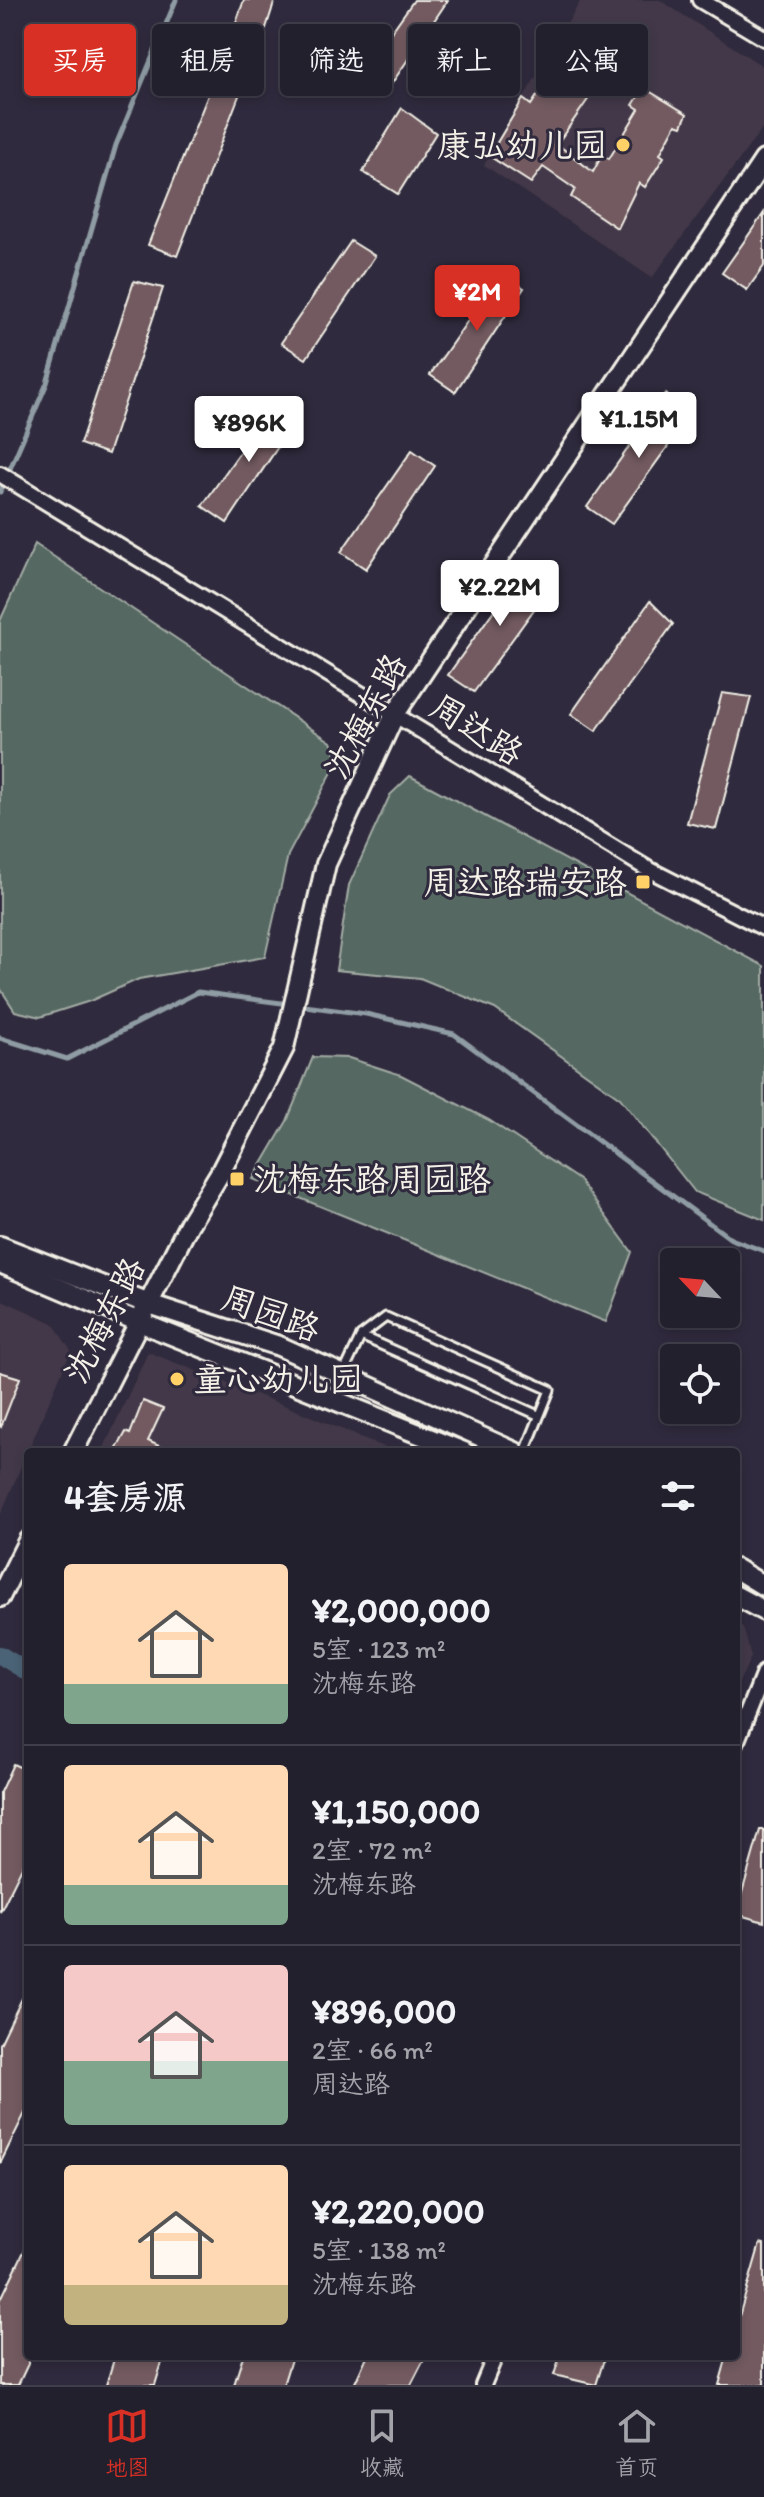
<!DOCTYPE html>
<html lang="zh">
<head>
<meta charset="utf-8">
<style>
  body { margin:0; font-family:Itim,"LXGW WenKai TC",sans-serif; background:#2b2836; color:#f1f3f6; height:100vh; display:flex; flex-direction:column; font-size:30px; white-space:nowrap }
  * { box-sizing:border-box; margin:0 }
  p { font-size:26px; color:#a3a3aa }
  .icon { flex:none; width:44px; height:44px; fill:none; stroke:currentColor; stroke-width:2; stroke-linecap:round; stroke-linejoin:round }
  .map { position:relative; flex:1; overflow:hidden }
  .sheet { position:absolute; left:24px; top:1448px; width:716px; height:912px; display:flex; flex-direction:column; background:#23202e; border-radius:8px; box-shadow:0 4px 12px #0003,0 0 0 2px #403e4a }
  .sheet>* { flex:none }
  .guide { position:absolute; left:24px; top:24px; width:716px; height:72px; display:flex; gap:16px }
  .needle { width:52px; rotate:296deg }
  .controls { position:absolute; left:660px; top:1248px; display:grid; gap:16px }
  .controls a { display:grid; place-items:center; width:80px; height:80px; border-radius:8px; background:#23202e; box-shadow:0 4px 12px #0003,0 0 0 2px #403e4a; font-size:40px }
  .price { position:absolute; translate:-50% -68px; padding:0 18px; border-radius:8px; background:#fff; color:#222; font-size:26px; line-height:52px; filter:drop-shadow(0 2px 4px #0008) }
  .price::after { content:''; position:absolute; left:50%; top:48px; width:24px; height:18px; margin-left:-12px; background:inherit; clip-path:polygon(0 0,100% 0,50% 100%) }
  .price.active { background:#d93025; color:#fff }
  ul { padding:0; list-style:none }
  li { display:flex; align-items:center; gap:24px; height:200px; padding:0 40px }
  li+li { border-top:2px solid #403e4a }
  li span { display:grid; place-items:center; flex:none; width:224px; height:160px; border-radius:8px; color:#555 }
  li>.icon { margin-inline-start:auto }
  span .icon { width:96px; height:96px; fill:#fffc; stroke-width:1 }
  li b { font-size:34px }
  h2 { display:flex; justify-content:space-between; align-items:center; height:96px; padding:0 40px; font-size:34px }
  .chip { padding:0 28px; border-radius:8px; background:#23202e; box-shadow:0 4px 12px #0003,0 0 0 2px #403e4a; font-size:28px; line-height:72px }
  .chip.active { background:#d93025; color:#fff }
  .tab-bar { display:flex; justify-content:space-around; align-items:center; height:112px; border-top:2px solid #403e4a; background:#23202e; font-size:22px; color:#a3a3aa }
  .tab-bar a { display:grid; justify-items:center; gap:4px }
  .tab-bar .active { color:#d93025 }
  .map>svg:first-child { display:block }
  .built { fill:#433848 }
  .green { fill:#546862; stroke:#a4aca5; stroke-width:2 }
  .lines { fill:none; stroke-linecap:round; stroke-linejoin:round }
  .stream { stroke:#8f9ca4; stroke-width:5 }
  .canal { stroke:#4c6476; stroke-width:18 }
  .building { fill:#725a61; stroke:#f4f1e8; stroke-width:2 }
  .service-casing { stroke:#f4f1e8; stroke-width:13 }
  .minor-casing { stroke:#f4f1e8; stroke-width:20 }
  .tertiary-casing { stroke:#f4f1e8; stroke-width:24 }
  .service { stroke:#2f2a3d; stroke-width:7 }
  .minor { stroke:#2f2a3d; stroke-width:14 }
  .tertiary { stroke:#2f2a3d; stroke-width:18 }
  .poi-dot { fill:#ffd166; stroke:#2f2a3d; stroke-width:3 }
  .labels { text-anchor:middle; stroke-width:6; stroke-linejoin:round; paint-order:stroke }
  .poi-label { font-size:34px; fill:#f4f1e8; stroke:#2f2a3d; text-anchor:end }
  .street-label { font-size:34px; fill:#f4f1e8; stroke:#2f2a3d }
</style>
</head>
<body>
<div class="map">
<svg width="764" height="2385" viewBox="0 0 764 2385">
  <rect width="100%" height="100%" fill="#2f2a3d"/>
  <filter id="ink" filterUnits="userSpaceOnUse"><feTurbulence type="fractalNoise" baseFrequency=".0125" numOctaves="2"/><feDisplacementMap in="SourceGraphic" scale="16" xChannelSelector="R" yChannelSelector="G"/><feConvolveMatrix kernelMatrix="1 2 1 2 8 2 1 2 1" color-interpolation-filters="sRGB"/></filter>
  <g filter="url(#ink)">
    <g class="built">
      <polygon points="581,0 660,0 764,67 764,126 652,278 484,165"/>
      <polygon points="0,1299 53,1323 71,1351 0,1516"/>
      <polygon points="148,1352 286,1406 396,1452 102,1452"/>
      <polygon points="736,1624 743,1627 751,1657 736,1689"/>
    </g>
    <g class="green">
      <polygon points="35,544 331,742 338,761 288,855 265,957 139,979 90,1001 40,1017 15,1011 0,988 0,621"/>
      <polygon points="410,776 764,966 764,1220 695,1192 620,1098 495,1009 420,978 336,970 349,885 390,795"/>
      <polygon points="313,1057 349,1058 401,1075 489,1120 579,1180 632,1252 606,1322 253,1179 287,1121"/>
    </g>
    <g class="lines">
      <g class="stream">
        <polyline points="0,492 47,383 116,145 176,0"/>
        <polyline points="0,1038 67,1059 198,992 366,1014 454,1034 731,1239 764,1251"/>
      </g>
      <polyline class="canal" points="0,1655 28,1672"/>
    </g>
    <g class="building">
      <polygon points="244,0 275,0 258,53 229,43"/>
      <polygon points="414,0 448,0 386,92 361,75"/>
      <polygon points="566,34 612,65 557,144 593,172 602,155 609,159 639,109 633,105 644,88 687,114 682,126 676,124 660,154 664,157 645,187 639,183 617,228 571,197 575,189 543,167 531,183 489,156 523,99 531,105 561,60 556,55"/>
      <polygon points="212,85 240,93 177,256 148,245"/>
      <polygon points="402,108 436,133 398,194 363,172"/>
      <polygon points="764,213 764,266 747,290 722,273"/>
      <polygon points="351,241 375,256 306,359 281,343"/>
      <polygon points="501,273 524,288 455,392 430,375"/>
      <polygon points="134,281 163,288 108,454 80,444"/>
      <polygon points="666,394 689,417 612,524 587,507"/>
      <polygon points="273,405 296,420 227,523 202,506"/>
      <polygon points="412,450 435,466 366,569 341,552"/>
      <polygon points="528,562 551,586 474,692 448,675"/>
      <polygon points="650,601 673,624 596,731 571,714"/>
      <polygon points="722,693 751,697 716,829 687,823"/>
      <polygon points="0,1372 20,1378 1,1427 0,1426"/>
      <polygon points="143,1401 163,1409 148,1441 172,1452 115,1452 126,1432 130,1434"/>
      <polygon points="13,1764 28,1771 28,1855 0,1912 0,1792"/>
      <polygon points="760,1830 764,1830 764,1922 736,1914"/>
      <polygon points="28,1986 28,2107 0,2164 0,2044"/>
      <polygon points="28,2243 28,2364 18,2385 0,2385 0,2301"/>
      <polygon points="760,2244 764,2245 764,2385 719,2385 727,2356 736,2356 736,2327"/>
      <polygon points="115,2356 164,2356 155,2385 106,2385"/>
      <polygon points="243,2356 292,2356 283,2385 234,2385"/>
      <polygon points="367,2356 426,2356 411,2385 354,2385"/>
      <polygon points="560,2356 605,2356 596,2385 554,2375"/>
    </g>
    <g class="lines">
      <g class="service-casing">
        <g id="service">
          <polyline points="361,1336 538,1415"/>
          <polyline points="344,1372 361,1336 386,1317 550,1390 525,1452"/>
        </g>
      </g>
      <g class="minor-casing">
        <g id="minor">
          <polyline points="700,0 764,38"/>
          <polyline points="0,474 648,869 764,928"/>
          <polyline points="736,1743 764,1673"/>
          <polyline points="483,2385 495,2356"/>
        </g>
      </g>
      <g class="tertiary-casing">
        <g id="tertiary">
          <polyline points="0,1246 149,1304 279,1346 515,1452"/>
          <polyline points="0,1263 139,1322 464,1452"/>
          <polyline points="73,1452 189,1224 220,1173 284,1048 326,864 395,714 764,160"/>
          <polyline points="736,1569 764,1586"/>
          <polyline points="736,1596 764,1611"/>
          <polyline points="0,1597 28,1541"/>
        </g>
      </g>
      <use href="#service" class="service"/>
      <use href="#minor" class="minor"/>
      <use href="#tertiary" class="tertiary"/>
    </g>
  </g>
  <g class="poi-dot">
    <circle cx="623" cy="145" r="8"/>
    <rect x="635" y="874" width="16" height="16" rx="4"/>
    <rect x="229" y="1171" width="16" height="16" rx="4"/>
    <circle cx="177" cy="1379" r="8"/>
  </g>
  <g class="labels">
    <g class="poi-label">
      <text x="607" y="157">康弘幼儿园</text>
      <text x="627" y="894">周达路瑞安路</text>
      <text x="253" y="1191" text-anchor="start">沈梅东路周园路</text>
      <text x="193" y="1391" text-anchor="start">童心幼儿园</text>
    </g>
    <g class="street-label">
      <text transform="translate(365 716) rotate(-62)" y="12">沈梅东路</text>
      <text transform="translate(477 729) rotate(32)" y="12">周达路</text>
      <text transform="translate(271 1313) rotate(20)" y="12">周园路</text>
      <text transform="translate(104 1320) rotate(-63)" y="12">沈梅东路</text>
    </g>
  </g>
</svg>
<div class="controls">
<a><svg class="needle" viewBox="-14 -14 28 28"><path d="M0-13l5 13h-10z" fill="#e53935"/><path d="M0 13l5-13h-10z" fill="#a3a3aa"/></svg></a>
<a><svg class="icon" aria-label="locate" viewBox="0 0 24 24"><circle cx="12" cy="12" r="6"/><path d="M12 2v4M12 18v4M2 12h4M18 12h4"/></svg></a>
</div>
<b class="price active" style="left:477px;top:333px">¥2M</b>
<b class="price" style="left:639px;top:460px">¥1.15M</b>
<b class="price" style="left:249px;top:464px">¥896K</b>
<b class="price" style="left:500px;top:628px">¥2.22M</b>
<div class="guide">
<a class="chip active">买房</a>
<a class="chip">租房</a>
<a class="chip">筛选</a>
<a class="chip">新上</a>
<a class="chip">公寓</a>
</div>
<section class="sheet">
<h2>4套房源<svg class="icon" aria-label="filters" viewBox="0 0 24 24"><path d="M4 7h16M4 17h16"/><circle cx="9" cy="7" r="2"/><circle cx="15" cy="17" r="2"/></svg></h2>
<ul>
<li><span style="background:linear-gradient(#ffd9b3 75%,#7fa58c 0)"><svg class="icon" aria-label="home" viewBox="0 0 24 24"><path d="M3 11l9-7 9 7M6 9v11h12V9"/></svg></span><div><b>¥2,000,000</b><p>5室 · 123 m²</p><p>沈梅东路</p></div></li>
<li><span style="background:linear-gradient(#ffd9b3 75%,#7fa58c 0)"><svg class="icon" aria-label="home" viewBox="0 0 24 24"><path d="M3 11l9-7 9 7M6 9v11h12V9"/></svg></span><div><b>¥1,150,000</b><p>2室 · 72 m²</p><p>沈梅东路</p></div></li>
<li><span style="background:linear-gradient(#f6c9c9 60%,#7fa58c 0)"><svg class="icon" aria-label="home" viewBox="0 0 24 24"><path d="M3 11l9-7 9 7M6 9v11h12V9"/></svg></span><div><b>¥896,000</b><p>2室 · 66 m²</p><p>周达路</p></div></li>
<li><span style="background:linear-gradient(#ffd9b3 75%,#c2b280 0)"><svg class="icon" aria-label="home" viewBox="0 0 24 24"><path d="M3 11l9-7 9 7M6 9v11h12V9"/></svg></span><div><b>¥2,220,000</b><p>5室 · 138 m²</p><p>沈梅东路</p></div></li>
</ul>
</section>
</div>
<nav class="tab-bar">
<a class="active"><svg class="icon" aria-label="map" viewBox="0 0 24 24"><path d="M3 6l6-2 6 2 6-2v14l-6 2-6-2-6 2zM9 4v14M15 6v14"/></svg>地图</a>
<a><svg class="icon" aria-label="saved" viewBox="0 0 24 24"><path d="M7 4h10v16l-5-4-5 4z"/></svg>收藏</a>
<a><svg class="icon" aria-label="home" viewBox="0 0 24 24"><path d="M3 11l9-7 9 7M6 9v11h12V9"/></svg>首页</a>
</nav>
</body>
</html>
